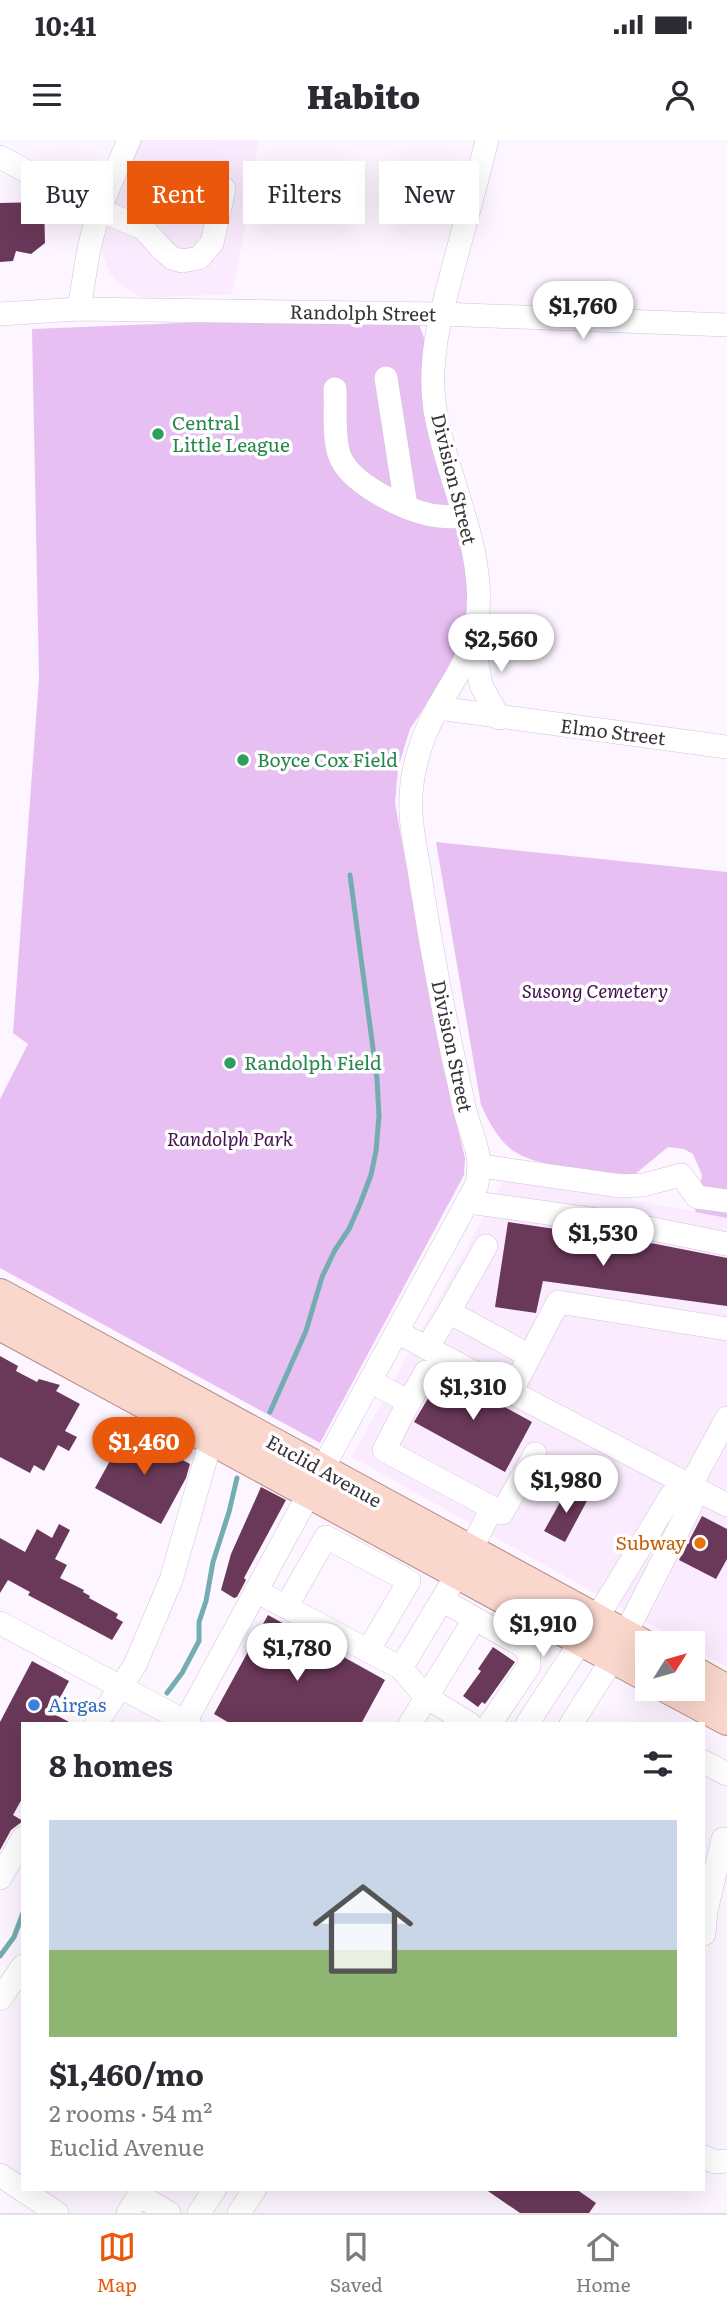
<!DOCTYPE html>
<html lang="en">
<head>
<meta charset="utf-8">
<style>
  body { margin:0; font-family:Literata,serif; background:#f2f2f3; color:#2b2b33; height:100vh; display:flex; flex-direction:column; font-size:26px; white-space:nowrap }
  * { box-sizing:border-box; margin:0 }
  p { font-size:23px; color:#7c7c81 }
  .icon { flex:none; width:38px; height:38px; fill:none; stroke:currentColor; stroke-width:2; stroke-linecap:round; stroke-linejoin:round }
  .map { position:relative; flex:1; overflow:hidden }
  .panel { position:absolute; left:21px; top:1582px; width:684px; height:469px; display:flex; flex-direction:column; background:#fff; border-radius:0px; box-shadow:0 7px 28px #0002 }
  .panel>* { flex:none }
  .banner { position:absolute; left:21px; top:21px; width:686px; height:63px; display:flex; gap:14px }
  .needle { width:46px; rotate:53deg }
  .controls { position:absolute; left:635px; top:1491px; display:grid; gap:14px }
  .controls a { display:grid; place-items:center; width:70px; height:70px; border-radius:0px; background:#fff; box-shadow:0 7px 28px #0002; font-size:35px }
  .price { position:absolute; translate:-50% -60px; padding:0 16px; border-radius:24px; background:#fff; color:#222; font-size:23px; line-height:46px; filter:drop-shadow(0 2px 4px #0008) }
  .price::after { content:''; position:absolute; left:50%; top:42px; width:21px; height:16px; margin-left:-10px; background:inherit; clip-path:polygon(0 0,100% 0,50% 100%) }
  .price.selected { background:#ea580c; color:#fff }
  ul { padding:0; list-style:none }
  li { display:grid; align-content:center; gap:14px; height:371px; padding:0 28px }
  li span { display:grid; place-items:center; height:217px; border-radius:0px; color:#555 }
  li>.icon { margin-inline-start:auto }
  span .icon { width:126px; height:126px; fill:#fffc; stroke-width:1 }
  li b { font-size:30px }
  h2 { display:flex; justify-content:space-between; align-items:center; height:84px; padding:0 28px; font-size:30px }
  .tag { padding:0 24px; border-radius:0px; background:#fff; box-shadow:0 7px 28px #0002; font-size:24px; line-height:63px }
  .tag.selected { background:#ea580c; color:#fff }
  .status { display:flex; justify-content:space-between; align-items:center; height:49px; padding:0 35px; background:#fff; direction:ltr }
  .status svg { height:19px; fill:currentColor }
  header { display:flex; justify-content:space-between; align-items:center; height:91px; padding:0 28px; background:#fff; font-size:32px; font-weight:800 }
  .tabs { display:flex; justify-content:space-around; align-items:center; height:98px; border-top:2px solid #e1e1e2; background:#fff; font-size:19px; color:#7c7c81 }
  .tabs a { display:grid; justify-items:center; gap:4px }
  .tabs .selected { color:#ea580c }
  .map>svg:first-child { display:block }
  .built { fill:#faecfe }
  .green { fill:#e7bff2 }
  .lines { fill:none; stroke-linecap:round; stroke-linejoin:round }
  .stream { stroke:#73adb2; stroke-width:5 }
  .building { fill:#6a3859 }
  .minor-casing { stroke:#d3c2d8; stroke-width:24 }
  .major-casing { stroke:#b48c84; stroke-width:32 }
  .minor { stroke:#fff; stroke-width:23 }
  .major { stroke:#fad7cd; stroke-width:30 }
  .leisure-dot { fill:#2e9e5b; stroke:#fff; stroke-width:2.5 }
  .food-dot { fill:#e8710a; stroke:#fff; stroke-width:2.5 }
  .shop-dot { fill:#3f7fe0; stroke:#fff; stroke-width:2.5 }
  .labels { text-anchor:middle; stroke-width:7; stroke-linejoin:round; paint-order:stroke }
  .street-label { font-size:19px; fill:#39323b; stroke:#fff }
  .leisure-label { font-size:19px; fill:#27864d; stroke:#fff; text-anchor:start }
  .park-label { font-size:19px; font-style:italic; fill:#41104e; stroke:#fff }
  .food-label { font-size:19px; fill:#c56008; stroke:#fff; text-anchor:end }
  .shop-label { font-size:19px; fill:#366cbe; stroke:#fff; text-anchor:start }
</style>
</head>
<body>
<div class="status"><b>10:41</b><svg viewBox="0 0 49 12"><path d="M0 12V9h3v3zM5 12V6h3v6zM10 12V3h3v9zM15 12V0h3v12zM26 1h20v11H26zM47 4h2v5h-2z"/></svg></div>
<header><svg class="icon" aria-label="menu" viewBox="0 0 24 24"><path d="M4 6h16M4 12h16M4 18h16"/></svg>Habito<svg class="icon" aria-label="person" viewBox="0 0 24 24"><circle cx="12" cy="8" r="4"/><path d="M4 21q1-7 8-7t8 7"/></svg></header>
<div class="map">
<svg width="727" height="2073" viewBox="0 0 727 2073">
  <rect width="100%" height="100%" fill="#fdf5ff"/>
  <g class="built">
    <polygon points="140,0 258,0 247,78 232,154 143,158 119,145 109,132 102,112 102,86"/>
    <polygon points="525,1039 727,1078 727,1527 693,1508 693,1503 684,1503 352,1317 502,1043"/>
  </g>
  <g class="green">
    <polygon points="259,180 419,184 426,204 466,416 469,481 458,516 410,589 398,628 395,663 442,923 465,1018 464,1035 320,1303 0,1128 0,959 28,904 13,893 39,538 32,189"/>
    <path d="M436,702L727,732V1078L695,1072L702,1035L693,1014L684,1009L668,1007L634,1035C602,1031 537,1029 512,1010C497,998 489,982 481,965Z"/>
  </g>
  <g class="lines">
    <g class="stream">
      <polyline points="270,1272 306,1191 322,1137 335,1110 349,1089 360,1064 371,1035 376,1011 379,976 377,939 350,735"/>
      <polyline points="167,1553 182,1533 199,1501 199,1482 206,1461 213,1422 229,1372 237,1338"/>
      <polyline points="0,1816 14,1797 23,1773"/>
    </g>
  </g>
  <g class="building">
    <polygon points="44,62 45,103 31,114 16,111 13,121 0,122 0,63"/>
    <polygon points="508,1082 656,1104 727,1118 727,1166 543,1141 536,1173 495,1167"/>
    <polygon points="0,1216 18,1226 16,1231 37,1242 39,1239 60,1245 56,1251 80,1264 65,1291 77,1297 69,1311 58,1305 44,1331 34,1325 30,1333 0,1317"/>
    <polygon points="443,1233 532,1282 505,1332 414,1282"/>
    <polygon points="127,1290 190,1324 186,1338 161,1384 95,1348"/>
    <polygon points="261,1347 286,1360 244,1438 246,1440 237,1457 234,1458 221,1450 231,1414"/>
    <polygon points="568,1348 588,1359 565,1402 544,1391"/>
    <polygon points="702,1376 727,1389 727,1419 716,1439 679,1420"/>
    <polygon points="59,1384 70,1390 55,1419 67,1425 60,1438 84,1450 83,1452 90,1456 89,1458 118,1474 116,1478 123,1482 112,1500 28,1455 30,1452 8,1440 0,1453 0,1398 25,1412 37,1389 52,1398"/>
    <polygon points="268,1475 385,1540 361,1584 231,1584 214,1574"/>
    <polygon points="493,1507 515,1522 485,1564 482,1562 478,1567 463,1556 481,1531 478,1529"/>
    <polygon points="32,1521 69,1541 52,1573 73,1584 23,1584 23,1657 13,1675 23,1681 11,1690 0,1710 0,1582"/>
    <polygon points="485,2049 576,2049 596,2063 589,2073 520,2073"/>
  </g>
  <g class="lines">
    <g class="minor-casing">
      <g id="minor">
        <polyline points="0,17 99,70 143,88 163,110 172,118 182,121 199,118 212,103 224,49"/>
        <polyline points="79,169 89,108 99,70 129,0"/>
        <polyline points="0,174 79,169 441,174 727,185"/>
        <polyline points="386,238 406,366"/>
        <path d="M335,249C336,270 333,294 339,314C348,343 403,369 431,375C442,377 453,377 464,377"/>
        <polyline points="473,503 481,545 499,578"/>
        <polyline points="438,568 727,607"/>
        <polyline points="481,1026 621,1046 643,1045 681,1035 697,1057 727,1061"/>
        <polyline points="469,1062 633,1085 727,1104"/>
        <polyline points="449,1172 486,1106"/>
        <polyline points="397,1192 727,1365"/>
        <polyline points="427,1208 449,1172 530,1216"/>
        <polyline points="370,1241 409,1262 384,1310 502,1373 535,1314"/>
        <polyline points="511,1252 558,1162 727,1189"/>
        <polyline points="409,1262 426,1232"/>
        <polyline points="690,1346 727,1278"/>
        <polyline points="470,1411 492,1368"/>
        <polyline points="256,1451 401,1528 458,1433"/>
        <polyline points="442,1460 523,1506 529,1514 529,1526 490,1584"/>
        <polyline points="286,1467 326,1397 409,1441 368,1511"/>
        <polyline points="0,1483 190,1584"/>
        <polyline points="401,1528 426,1557 470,1584"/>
        <polyline points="96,1584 135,1525 171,1440 211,1300"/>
        <path d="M184,1584L477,1044C483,1014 473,1000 465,971C462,959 460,946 457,934C443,871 431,807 421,742C418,719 412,696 411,673C409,635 419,602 437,569C453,540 473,515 477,481C487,409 446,339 435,270C427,218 442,170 455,121C466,80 477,40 487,0"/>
        <polyline points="410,1584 474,1480"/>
        <polyline points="527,1584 606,1463 671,1356 680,1347 690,1346"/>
        <polyline points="571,1584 613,1518 689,1369 694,1356 690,1346"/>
        <polyline points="704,1622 727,1634"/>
        <polyline points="0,1738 23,1698"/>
        <polyline points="704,1794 706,1771 723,1699"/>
        <polyline points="0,1859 23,1826"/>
        <polyline points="704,2017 715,2022 727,2021"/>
        <polyline points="0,2035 57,2073"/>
        <polyline points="128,2073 139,2055 169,2073"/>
        <polyline points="199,2073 215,2049"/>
        <polyline points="239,2073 255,2049"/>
      </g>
    </g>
    <g class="major-casing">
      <g id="major">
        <polyline points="0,1154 648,1507"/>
        <polyline points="0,1185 648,1537"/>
        <polyline points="693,1531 727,1550"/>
        <polyline points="669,1549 727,1580"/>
      </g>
    </g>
    <use href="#minor" class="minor"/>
    <use href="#major" class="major"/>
  </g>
  <g class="leisure-dot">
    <circle cx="158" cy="294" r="7"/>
    <circle cx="243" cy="620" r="7"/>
    <circle cx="230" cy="923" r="7"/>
  </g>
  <circle class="food-dot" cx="700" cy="1403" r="7"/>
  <circle class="shop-dot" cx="34" cy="1565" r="7"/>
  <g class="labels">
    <g class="street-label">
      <text transform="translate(363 173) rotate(1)" y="7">Randolph Street</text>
      <text transform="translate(454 339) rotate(76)" y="7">Division Street</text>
      <text transform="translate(613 592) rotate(7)" y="7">Elmo Street</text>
      <text transform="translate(452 906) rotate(78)" y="7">Division Street</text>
      <text transform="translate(324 1331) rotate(29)" y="7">Euclid Avenue</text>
    </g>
    <g class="leisure-label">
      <text x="172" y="290">Central<tspan x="172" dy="22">Little League</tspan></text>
      <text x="257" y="627">Boyce Cox Field</text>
      <text x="244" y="930">Randolph Field</text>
    </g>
    <g class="park-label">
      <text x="595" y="858">Susong Cemetery</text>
      <text x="230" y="1006">Randolph Park</text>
    </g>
    <g class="food-label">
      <text x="686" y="1410">Subway</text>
    </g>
    <g class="shop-label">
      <text x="48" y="1572">Airgas</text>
    </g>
  </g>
</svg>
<div class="controls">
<a><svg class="needle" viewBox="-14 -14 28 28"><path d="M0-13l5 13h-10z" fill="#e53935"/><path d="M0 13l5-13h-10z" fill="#7c7c81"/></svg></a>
</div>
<b class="price" style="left:583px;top:201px">$1,760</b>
<b class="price" style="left:501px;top:534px">$2,560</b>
<b class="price" style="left:603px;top:1128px">$1,530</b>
<b class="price" style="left:473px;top:1282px">$1,310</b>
<b class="price selected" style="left:144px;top:1337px">$1,460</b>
<b class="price" style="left:566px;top:1375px">$1,980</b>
<b class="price" style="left:543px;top:1519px">$1,910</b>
<b class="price" style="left:297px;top:1543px">$1,780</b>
<div class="banner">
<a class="tag">Buy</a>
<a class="tag selected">Rent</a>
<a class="tag">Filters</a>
<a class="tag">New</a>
</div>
<section class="panel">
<h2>8 homes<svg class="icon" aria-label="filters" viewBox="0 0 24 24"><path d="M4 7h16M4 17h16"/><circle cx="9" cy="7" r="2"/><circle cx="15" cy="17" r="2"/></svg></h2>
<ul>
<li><span style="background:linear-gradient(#c9d6e8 60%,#8fb573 0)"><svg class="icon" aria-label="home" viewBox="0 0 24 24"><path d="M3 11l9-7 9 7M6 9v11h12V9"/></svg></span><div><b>$1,460/mo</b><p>2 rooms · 54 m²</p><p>Euclid Avenue</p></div></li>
</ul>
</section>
</div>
<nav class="tabs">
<a class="selected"><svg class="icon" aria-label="map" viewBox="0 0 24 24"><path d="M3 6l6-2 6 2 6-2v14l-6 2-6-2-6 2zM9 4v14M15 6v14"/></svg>Map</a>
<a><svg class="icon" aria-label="saved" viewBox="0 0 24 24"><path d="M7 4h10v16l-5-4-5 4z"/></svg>Saved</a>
<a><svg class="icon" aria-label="home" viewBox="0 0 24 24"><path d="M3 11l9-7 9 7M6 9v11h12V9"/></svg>Home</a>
</nav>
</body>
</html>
